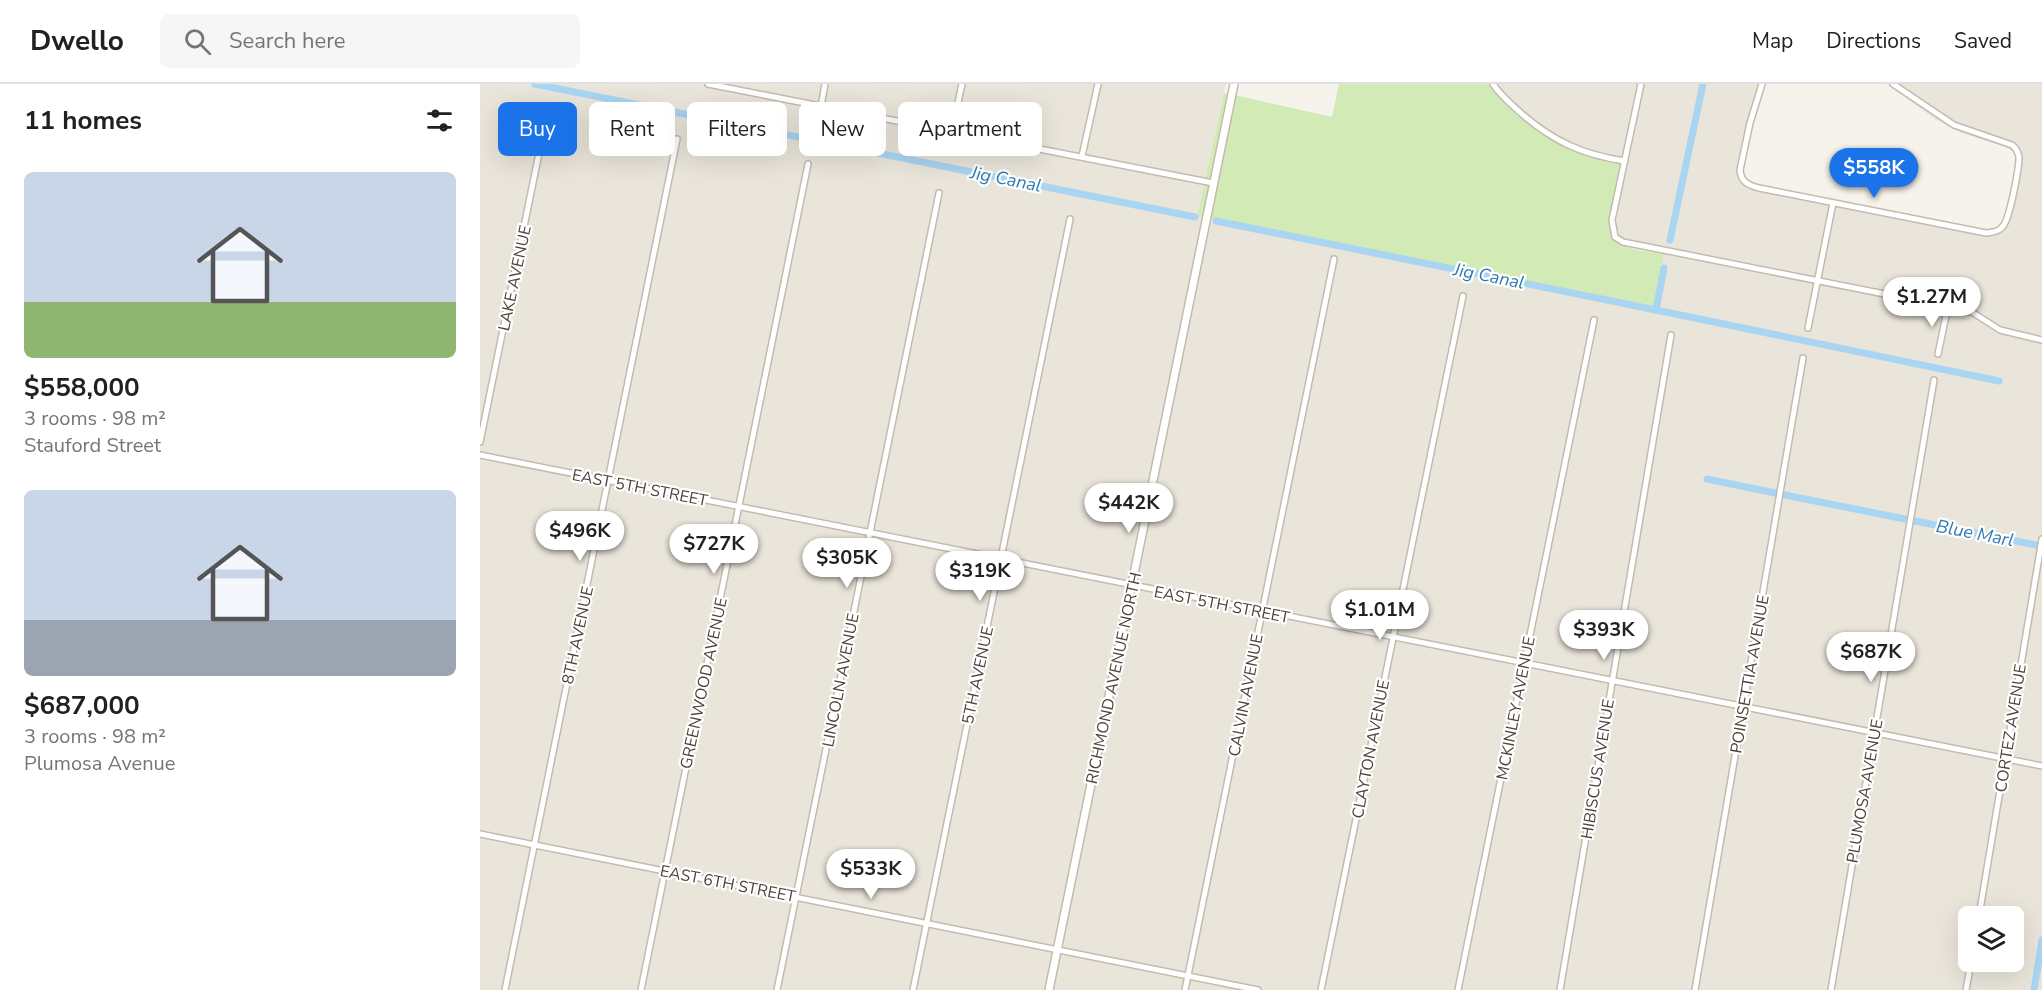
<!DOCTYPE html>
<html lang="en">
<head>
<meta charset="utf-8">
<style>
  body { margin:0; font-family:"Nunito Sans",sans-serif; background:#f6f6f6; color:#202124; height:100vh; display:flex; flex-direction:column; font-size:22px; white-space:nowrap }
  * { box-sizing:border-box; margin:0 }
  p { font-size:20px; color:#757577 }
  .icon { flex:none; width:33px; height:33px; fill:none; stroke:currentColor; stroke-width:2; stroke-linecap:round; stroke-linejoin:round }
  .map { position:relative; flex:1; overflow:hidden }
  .sheet { display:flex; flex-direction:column; background:#fff; width:480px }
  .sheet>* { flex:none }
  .banner { position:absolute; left:18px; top:18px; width:570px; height:54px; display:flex; gap:12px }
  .fabs { position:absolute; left:1478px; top:822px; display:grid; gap:12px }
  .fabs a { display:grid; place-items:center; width:66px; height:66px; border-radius:9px; background:#fff; box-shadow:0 6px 24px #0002; font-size:30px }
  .price { position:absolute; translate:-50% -51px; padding:0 14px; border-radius:21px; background:#fff; color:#222; font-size:20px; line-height:39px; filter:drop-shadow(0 2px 3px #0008) }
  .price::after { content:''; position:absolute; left:50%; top:36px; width:18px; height:14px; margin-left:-9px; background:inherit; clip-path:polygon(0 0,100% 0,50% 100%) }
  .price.selected { background:#1a73e8; color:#fff }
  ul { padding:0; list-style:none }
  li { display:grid; align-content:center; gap:12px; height:318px; padding:0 24px }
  li span { display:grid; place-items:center; height:186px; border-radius:9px; color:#555 }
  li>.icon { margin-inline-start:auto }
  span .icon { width:108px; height:108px; fill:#fffc; stroke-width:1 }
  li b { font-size:26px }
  h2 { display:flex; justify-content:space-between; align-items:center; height:72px; padding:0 24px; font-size:26px }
  .pill { padding:0 21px; border-radius:9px; background:#fff; box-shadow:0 6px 24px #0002; font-size:21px; line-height:54px }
  .pill.selected { background:#1a73e8; color:#fff }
  header { display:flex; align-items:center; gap:36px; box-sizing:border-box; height:84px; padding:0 30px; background:#fff; border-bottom:2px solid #e0e0e0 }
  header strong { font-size:28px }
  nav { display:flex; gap:33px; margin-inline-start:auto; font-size:21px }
  .search { width:420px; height:54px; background:#f6f6f6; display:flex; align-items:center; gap:15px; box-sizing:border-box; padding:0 21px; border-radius:9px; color:#757577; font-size:22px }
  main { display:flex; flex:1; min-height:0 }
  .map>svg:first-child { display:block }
  .residential { fill:#eae5da; fill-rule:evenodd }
  .green { fill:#d2eab5 }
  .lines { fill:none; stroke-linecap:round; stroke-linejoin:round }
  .canal { stroke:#a9d4f2; stroke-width:7 }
  .minor-casing { stroke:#c2bbae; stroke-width:8 }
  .tertiary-casing { stroke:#c2bbae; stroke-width:10 }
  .minor { stroke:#fff; stroke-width:5 }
  .tertiary { stroke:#fff; stroke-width:7 }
  .labels { text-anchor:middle; stroke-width:4.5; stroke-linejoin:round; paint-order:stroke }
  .street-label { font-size:16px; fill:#4b4439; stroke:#fff }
  .water-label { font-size:18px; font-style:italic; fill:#2e7ab2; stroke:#fff }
</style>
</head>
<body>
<header>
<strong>Dwello</strong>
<div class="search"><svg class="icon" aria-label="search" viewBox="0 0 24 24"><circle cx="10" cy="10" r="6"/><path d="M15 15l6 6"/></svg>Search here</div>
<nav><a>Map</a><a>Directions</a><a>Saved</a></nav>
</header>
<main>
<section class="sheet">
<h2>11 homes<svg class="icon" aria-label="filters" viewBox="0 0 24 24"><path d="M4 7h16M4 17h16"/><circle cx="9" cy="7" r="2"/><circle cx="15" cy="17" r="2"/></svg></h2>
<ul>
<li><span style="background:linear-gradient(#c9d6e8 70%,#8fb573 0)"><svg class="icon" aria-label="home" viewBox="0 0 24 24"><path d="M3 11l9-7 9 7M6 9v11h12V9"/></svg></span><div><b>$558,000</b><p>3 rooms · 98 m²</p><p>Stauford Street</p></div></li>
<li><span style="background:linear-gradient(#c9d6e8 70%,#9aa5b1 0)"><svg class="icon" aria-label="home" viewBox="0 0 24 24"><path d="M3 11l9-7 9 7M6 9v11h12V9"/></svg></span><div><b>$687,000</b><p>3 rooms · 98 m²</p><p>Plumosa Avenue</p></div></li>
</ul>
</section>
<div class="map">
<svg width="1562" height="906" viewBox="0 0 1562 906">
  <rect width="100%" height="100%" fill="#f6f3ec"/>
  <g class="residential">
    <polygon points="0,0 746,0 717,131 723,133 566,906 0,906"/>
    <path d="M1009,0H1283L1259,83V94L1267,104L1509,152L1514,150L1523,141L1537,77L1536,70L1526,63L1481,49L1456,36L1407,0H1562V906H573L730,134L1172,227L1184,170L1144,162L1136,158L1130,149L1141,80L1101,71L1064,52L1045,37ZM1488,832H1533V878H1488Z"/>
  </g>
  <g class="green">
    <path d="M859,0H1009C1013,9 1024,16 1031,24C1066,58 1094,69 1141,80L1130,149C1138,167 1167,167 1184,170L1173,227L730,134L755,11L852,33Z"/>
    <polygon points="744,9 749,10 723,133 717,132"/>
  </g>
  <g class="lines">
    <g class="canal">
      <polyline points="55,0 715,133"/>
      <polyline points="736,137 1176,226 1184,184"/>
      <polyline points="1190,156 1223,0"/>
      <polyline points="1176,226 1519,297"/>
      <polyline points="1227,395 1295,409"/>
      <polyline points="1305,411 1425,435"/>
      <polyline points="1435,437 1556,461"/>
      <polyline points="1554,906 1562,856"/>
    </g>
    <g class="minor-casing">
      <g id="minor">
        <polyline points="228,0 733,99"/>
        <path d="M1013,0C1021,12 1031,20 1042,30C1073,57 1103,71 1145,77"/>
        <polyline points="1161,0 1132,136 1135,153 1143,158 1480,225 1492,228 1520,246 1562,256"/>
        <path d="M1282,0L1270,39L1260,86C1261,98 1268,101 1279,104L1506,149C1513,148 1519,148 1523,142C1530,134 1539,84 1539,73C1538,68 1536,64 1532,61L1474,41L1413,0"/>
        <polyline points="341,22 345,0"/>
        <polyline points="472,47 482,0"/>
        <polyline points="602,72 618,0"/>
        <polyline points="1328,244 1353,119"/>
        <polyline points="1458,270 1468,222"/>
        <polyline points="0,358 67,30"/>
        <polyline points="0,371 1562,682"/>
        <polyline points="0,750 778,906"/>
        <polyline points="1499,832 1562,455"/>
        <polyline points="25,906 197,55"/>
        <polyline points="161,906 328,80"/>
        <polyline points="297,906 459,109"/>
        <polyline points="433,906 590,135"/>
        <polyline points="705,906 854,175"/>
        <polyline points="841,906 983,212"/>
        <polyline points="978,906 1114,236"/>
        <polyline points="1080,906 1191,251"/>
        <polyline points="1215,906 1323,274"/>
        <polyline points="1351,906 1454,296"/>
        <polyline points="1486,906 1491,878"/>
      </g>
    </g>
    <g class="tertiary-casing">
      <polyline id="tertiary" points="569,906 754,0"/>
    </g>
    <use href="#minor" class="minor"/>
    <use href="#tertiary" class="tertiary"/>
  </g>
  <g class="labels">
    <g class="street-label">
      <text transform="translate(34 194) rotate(-78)" y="6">LAKE AVENUE</text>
      <text transform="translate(160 403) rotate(11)" y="6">EAST 5TH STREET</text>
      <text transform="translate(742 520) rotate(11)" y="6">EAST 5TH STREET</text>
      <text transform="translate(97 551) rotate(-78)" y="6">8TH AVENUE</text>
      <text transform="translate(1269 590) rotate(-80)" y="6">POINSETTIA AVENUE</text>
      <text transform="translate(497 591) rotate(-78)" y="6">5TH AVENUE</text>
      <text transform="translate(633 594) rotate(-78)" y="6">RICHMOND AVENUE NORTH</text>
      <text transform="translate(360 596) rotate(-79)" y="6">LINCOLN AVENUE</text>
      <text transform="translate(223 599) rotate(-78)" y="6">GREENWOOD AVENUE</text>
      <text transform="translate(765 611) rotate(-79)" y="6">CALVIN AVENUE</text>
      <text transform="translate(1035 624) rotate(-79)" y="6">MCKINLEY AVENUE</text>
      <text transform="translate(1530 644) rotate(-81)" y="6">CORTEZ AVENUE</text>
      <text transform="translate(890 665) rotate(-79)" y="6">CLAYTON AVENUE</text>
      <text transform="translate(1117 685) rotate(-81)" y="6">HIBISCUS AVENUE</text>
      <text transform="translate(1384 707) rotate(-80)" y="6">PLUMOSA AVENUE</text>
      <text transform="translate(248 799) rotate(11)" y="6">EAST 6TH STREET</text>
    </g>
    <g class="water-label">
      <text transform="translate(526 95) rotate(11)" y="6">Jig Canal</text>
      <text transform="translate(1009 192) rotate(11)" y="6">Jig Canal</text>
      <text transform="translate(1495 449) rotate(11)" y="6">Blue Marl</text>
    </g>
  </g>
</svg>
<div class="fabs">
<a><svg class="icon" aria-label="layers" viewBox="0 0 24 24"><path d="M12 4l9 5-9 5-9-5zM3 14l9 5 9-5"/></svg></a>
</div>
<b class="price selected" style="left:1394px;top:115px">$558K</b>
<b class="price" style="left:1452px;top:244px">$1.27M</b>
<b class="price" style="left:649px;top:450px">$442K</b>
<b class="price" style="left:100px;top:478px">$496K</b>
<b class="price" style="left:234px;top:491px">$727K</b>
<b class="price" style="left:367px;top:505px">$305K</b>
<b class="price" style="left:500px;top:518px">$319K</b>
<b class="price" style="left:900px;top:557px">$1.01M</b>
<b class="price" style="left:1124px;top:577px">$393K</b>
<b class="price" style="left:1391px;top:599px">$687K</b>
<b class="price" style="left:391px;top:816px">$533K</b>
<div class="banner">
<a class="pill selected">Buy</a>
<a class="pill">Rent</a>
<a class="pill">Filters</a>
<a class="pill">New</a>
<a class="pill">Apartment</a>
</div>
</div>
</main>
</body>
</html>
